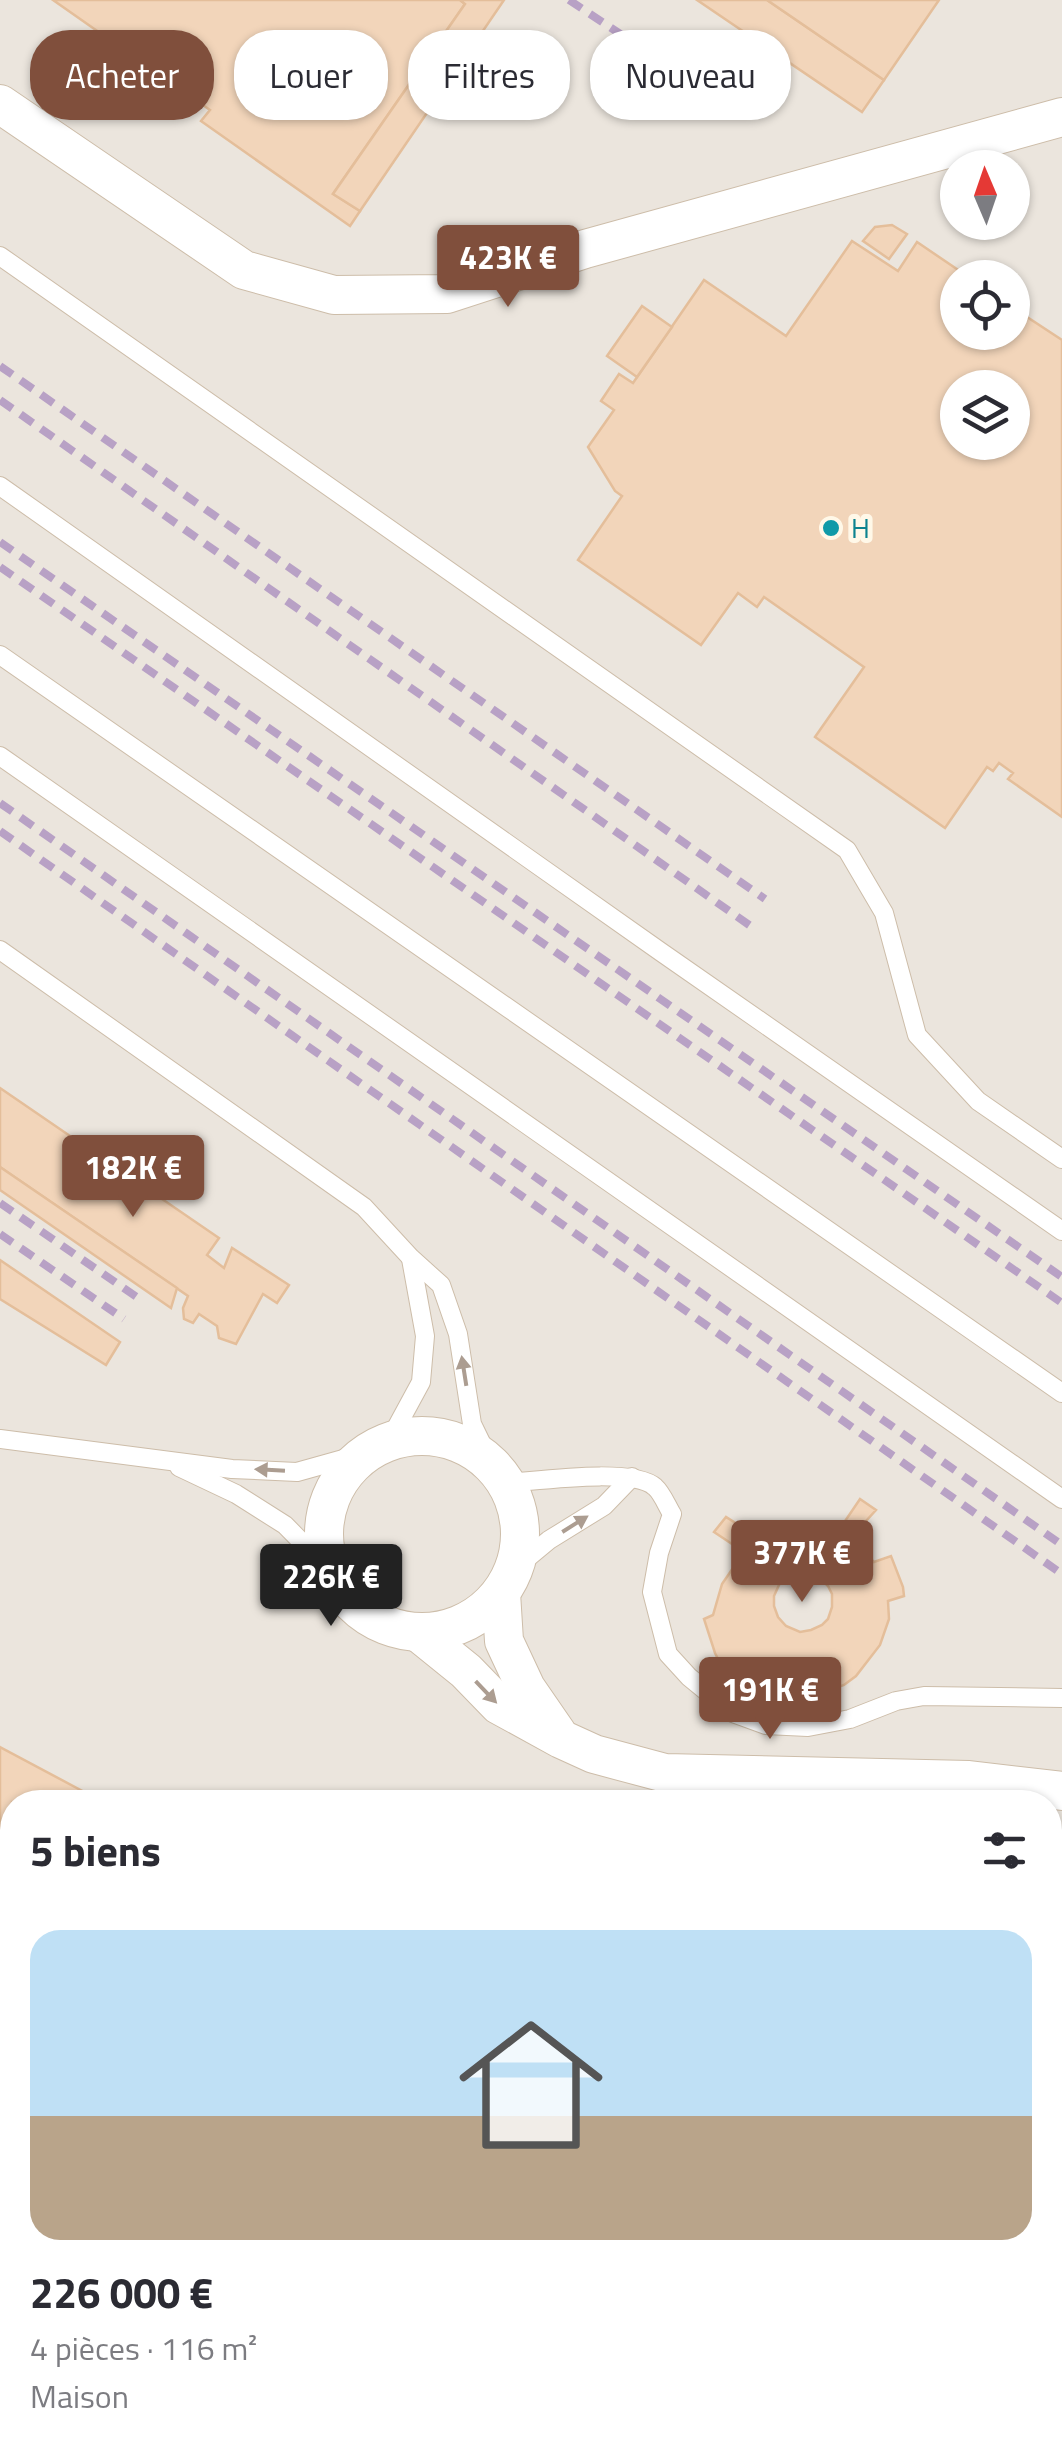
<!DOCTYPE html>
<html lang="fr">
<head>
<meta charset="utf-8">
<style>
  body { margin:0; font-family:"Titillium Web",sans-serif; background:#f7f7f7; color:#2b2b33; height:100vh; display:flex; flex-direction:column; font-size:38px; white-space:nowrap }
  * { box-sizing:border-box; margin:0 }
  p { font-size:32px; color:#7c7c81 }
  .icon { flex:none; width:55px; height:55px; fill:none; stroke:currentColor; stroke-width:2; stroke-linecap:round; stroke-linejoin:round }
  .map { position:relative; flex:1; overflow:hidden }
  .details { position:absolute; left:0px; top:1790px; width:1062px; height:670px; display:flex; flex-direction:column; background:#fff; border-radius:40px 40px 0 0; box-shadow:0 2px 8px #0004 }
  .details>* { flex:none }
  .top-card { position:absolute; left:30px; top:30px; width:1002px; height:90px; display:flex; gap:20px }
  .needle { width:65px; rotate:358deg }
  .buttons { position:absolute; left:940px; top:150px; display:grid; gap:20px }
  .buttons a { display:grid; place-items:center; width:90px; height:90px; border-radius:50%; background:#fff; box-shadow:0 2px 8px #0004; font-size:50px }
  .price { position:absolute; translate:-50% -85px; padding:0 22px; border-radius:10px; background:#804f3c; color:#fff; font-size:32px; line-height:65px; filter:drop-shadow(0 2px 5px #0008) }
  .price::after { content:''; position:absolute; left:50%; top:60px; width:30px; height:22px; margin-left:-15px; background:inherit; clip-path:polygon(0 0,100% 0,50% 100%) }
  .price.on { background:#222; color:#fff }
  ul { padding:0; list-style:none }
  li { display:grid; align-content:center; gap:20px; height:530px; padding:0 30px }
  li+li { border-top:2px solid #e1e1e2 }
  li span { display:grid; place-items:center; height:310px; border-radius:30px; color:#555 }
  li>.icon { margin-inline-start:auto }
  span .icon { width:180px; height:180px; fill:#fffc; stroke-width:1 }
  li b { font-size:42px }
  h2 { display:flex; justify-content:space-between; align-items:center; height:120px; padding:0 30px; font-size:42px }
  .tag { padding:0 35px; border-radius:40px; background:#fff; box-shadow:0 2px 8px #0004; font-size:35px; line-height:90px }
  .tag.on { background:#804f3c; color:#fff }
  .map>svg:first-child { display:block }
  .industrial { fill:#ebe5dd; fill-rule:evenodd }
  .building { fill:#f2d5ba; stroke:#e4be9a; stroke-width:2.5; fill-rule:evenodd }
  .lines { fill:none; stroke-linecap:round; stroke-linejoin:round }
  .lane-casing { stroke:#cdbda9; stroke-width:20 }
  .street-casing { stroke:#cdbda9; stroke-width:40 }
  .lane { stroke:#fff; stroke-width:18 }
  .street { stroke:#fff; stroke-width:38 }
  .rail { stroke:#b8a1c5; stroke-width:8; stroke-dasharray:15 10; stroke-linecap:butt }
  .oneway { fill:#ac9d91 }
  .culture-dot { fill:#0f9aa8; stroke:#fff8e8; stroke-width:4 }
  .labels { text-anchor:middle; stroke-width:10; stroke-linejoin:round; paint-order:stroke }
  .culture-label { font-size:28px; fill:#0d838f; stroke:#fff8e8; text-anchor:start }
</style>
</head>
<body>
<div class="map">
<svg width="1062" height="2460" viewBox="0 0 1062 2460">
  <rect width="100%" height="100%" fill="#fcf5e2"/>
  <path class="industrial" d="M0,0H1062V2460H0ZM958,168H1012V222H958ZM958,278H1012V332H958ZM958,388H1012V442H958ZM12,1802H1050V2448H12Z"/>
  <g class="building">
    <polygon points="53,0 460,0 465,4 333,194 360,211 350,226 201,121 210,110"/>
    <polygon points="460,0 504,0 360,211 333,194 465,4"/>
    <polygon points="697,0 767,0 884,80 862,112"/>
    <polygon points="767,0 939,0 884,80"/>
    <polygon points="892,225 907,234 889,259 863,241 875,227"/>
    <path d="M852,241L898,271L917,242L970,278H958V332H1012V307L1062,340V817L1008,779L1013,773L999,763L993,771L987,767L945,828L815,737L864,667L764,597L757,607L738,593L701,645L578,560L622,496L615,491L588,447L614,410L601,401L619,374L633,383L704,280L786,336ZM958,388H1012V442H958Z"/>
    <polygon points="642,306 672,327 637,377 607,356"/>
    <polygon points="0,1088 219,1238 207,1255 224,1268 232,1248 289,1285 277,1303 263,1294 236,1344 219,1338 217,1326 199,1314 193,1323 184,1319 183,1308 188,1296 0,1167"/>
    <polygon points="0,1167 177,1288 171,1308 0,1190"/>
    <polygon points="0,1260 120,1342 106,1365 0,1299"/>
    <path d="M860,1499L876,1510L856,1532L862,1549L874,1562L891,1556L903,1587L904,1596L888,1601L889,1619L880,1645L856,1676L844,1685L827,1691L797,1694L754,1680L745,1673L740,1683L724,1671L715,1653L704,1619L713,1615L722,1584L744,1552L714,1532L726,1517L756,1536L772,1526L789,1522L818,1529L839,1530ZM797,1573H809L819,1577L828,1586L832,1594V1607L828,1619L822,1625L811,1630L800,1632L786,1626L778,1617L774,1606V1596L779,1585L783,1580Z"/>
    <polygon points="0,1747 103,1802 12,1802 12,1828 0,1821"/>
    <polygon points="0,1821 12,1828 12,2077 0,2071"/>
    <polygon points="1050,2256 1062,2262 1062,2460 953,2460 930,2448 1050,2448"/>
    <polygon points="0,2431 12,2438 12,2448 29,2448 52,2460 0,2460"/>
    <polygon points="854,2448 930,2448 953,2460 877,2460"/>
  </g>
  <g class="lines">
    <g class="lane-casing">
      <g id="lane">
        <polyline points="0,256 847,850 884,913 917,1035 978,1101 1062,1159"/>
        <polyline points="0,486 661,952 1062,1231"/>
        <polyline points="0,655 1062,1393"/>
        <polyline points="0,756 1062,1499"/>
        <polyline points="0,950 364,1207 411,1258 441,1285 458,1334 472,1424 491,1463"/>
        <polyline points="0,1439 232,1469 297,1472 365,1453"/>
        <polyline points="389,1441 421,1382 425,1336 411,1259"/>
        <polyline points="179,1467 236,1494 285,1525 331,1572"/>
        <path d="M506,1483C537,1481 633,1467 655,1487C662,1493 667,1506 672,1514L659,1553L652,1592L668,1654L689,1677L733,1713L766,1725L808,1727L850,1719L896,1701L924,1696L1062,1698"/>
        <polyline points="514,1569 549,1540 604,1506 632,1477"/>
        <polyline points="1050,1930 1057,1917 1062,1916"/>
        <polyline points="1050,2033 1062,2050"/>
        <polyline points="0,2208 12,2215"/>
        <polyline points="449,2448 473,2460"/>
      </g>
    </g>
    <g class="street-casing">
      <g id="street">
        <polyline points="0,104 244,270 334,295 447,294 585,249 1062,117"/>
        <circle cx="422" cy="1534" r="98"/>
        <polyline points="501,1593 504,1641 526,1688 557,1733"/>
        <polyline points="419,1633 466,1671 499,1705 561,1739 594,1754 665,1773 969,1780 1062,1791"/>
      </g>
    </g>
    <use href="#lane" class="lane"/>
    <use href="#street" class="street"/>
    <g class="rail">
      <polyline points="569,0 643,49"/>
      <polyline points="0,366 765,899"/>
      <polyline points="0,400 752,927"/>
      <polyline points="0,542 1062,1277"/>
      <polyline points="0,567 1062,1303"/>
      <polyline points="0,803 1062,1545"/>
      <polyline points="0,831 1062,1574"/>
      <polyline points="0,1203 144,1302"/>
      <polyline points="0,1234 124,1319"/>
    </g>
  </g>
  <defs><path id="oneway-solid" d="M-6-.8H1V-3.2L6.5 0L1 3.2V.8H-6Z" transform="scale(2.5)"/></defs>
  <g class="oneway">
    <use href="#oneway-solid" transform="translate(464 1371) rotate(-99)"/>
    <use href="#oneway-solid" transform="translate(270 1470) rotate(-177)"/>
    <use href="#oneway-solid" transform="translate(575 1524) rotate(-32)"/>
    <use href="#oneway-solid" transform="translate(486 1692) rotate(46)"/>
  </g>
  <circle class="culture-dot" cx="831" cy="528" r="10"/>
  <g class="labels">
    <g class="culture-label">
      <text x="851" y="538">H</text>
    </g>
  </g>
</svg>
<div class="buttons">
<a><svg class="needle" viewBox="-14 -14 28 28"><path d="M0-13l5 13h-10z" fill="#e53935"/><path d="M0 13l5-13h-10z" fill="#7c7c81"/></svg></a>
<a><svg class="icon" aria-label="locate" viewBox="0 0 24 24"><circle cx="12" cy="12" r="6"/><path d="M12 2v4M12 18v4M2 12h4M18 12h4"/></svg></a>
<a><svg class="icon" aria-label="layers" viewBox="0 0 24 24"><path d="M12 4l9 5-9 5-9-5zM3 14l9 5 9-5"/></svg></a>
</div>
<b class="price" style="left:508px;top:310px">423K €</b>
<b class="price" style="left:133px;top:1220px">182K €</b>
<b class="price" style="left:802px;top:1605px">377K €</b>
<b class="price on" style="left:331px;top:1629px">226K €</b>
<b class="price" style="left:770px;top:1742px">191K €</b>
<div class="top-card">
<a class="tag on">Acheter</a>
<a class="tag">Louer</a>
<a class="tag">Filtres</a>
<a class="tag">Nouveau</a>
</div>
<section class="details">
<h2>5 biens<svg class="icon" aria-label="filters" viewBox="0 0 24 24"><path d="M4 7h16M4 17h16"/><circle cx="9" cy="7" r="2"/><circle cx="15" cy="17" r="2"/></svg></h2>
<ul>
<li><span style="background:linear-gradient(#bfe0f5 60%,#b9a48a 0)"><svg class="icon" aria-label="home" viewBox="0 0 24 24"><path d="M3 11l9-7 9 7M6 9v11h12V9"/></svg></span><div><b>226 000 €</b><p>4 pièces · 116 m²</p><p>Maison</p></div></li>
</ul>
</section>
</div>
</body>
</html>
